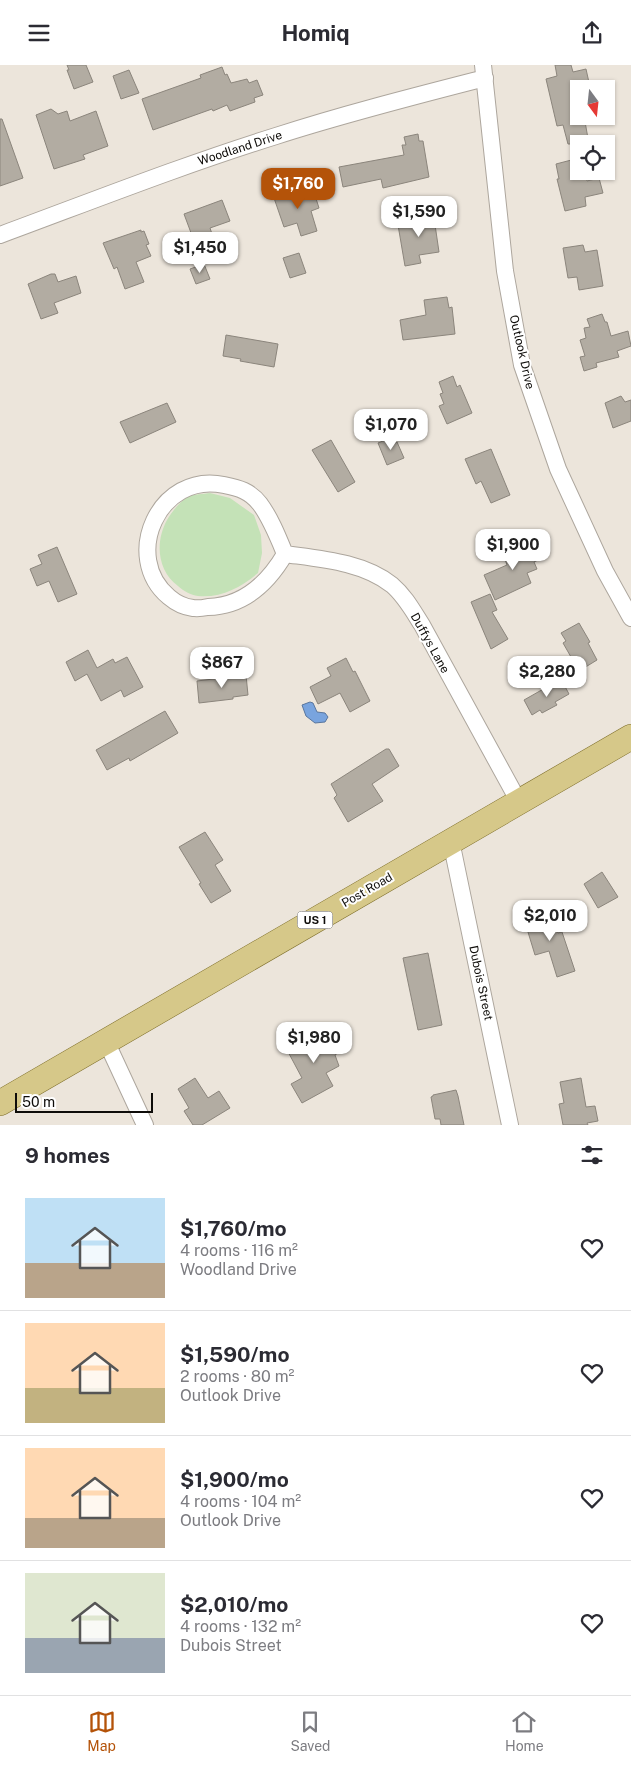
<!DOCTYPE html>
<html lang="en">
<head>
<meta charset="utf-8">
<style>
  body { margin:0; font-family:"Public Sans",sans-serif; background:#f2f2f3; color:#2b2b33; height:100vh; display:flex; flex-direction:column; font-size:19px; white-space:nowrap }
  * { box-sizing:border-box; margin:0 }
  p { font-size:16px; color:#7c7c81 }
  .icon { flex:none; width:28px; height:28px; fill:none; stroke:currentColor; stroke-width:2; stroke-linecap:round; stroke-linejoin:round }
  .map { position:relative; height:1060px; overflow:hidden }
  .drawer { display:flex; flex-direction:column; background:#fff; flex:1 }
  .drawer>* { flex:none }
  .needle { width:32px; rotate:165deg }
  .fabs { position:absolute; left:570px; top:15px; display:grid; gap:10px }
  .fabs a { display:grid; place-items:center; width:45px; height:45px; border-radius:0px; background:#fff; box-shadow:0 1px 4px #0004; font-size:25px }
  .scale { position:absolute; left:15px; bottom:12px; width:138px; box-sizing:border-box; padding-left:5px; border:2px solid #0e0c09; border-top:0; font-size:14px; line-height:18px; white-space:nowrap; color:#0e0c09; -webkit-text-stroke:4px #fff; paint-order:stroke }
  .price { position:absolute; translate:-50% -42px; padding:0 11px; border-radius:10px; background:#fff; color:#222; font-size:16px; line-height:32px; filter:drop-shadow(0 1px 2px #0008) }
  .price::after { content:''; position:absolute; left:50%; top:30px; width:15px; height:11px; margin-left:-8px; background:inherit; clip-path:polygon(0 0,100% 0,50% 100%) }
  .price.current { background:#b45309; color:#fff }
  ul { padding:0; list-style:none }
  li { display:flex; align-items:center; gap:15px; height:125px; padding:0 25px }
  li+li { border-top:1px solid #e1e1e2 }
  li span { display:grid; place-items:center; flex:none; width:140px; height:100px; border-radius:0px; color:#555 }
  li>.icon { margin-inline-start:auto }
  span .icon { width:60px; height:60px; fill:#fffc; stroke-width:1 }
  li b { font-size:21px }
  h2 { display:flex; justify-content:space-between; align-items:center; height:60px; padding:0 25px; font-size:21px }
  header { display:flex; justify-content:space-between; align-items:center; height:65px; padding:0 25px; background:#fff; font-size:22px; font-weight:700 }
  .tab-bar { display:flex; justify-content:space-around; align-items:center; height:70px; border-top:1px solid #e1e1e2; background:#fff; font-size:14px; color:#7c7c81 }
  .tab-bar a { display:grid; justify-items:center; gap:2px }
  .tab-bar .current { color:#b45309 }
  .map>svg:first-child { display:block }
  .green { fill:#c4e2b7 }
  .water { fill:#79a4de; stroke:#59769e }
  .building { fill:#b2aca2; stroke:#8b857c }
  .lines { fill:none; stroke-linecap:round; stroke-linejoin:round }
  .minor-casing { stroke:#ada69d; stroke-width:18 }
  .primary-casing { stroke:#7e6e2a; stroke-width:26 }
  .minor { stroke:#fff; stroke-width:16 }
  .primary { stroke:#d6c889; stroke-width:25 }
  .labels { text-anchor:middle; stroke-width:4; stroke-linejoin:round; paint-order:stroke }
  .shield { fill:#fff; stroke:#565553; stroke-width:1 }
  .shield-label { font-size:11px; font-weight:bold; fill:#0e0c09 }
  .street-label { font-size:12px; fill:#0e0c09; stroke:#fff }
</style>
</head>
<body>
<header><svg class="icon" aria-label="menu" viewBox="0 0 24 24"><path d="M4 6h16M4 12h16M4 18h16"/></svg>Homiq<svg class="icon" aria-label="share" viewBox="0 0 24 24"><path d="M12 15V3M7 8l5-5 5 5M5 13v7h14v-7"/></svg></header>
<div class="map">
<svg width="631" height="1060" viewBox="0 0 631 1060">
  <rect width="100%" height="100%" fill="#ece5db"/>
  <path class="green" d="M210,428L230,433L254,450L261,470L262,488L258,508C241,522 222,533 198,531C191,530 183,526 178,521C157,505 155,477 167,455C172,447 179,437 188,432C193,429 204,429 210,428Z"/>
  <polygon class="water" points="310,637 313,638 317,647 325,648 328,652 325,657 315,658 306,651 302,640"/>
  <g class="building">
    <polygon points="67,0 86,0 93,17 74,24 67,5 69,5"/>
    <polygon points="555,0 571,0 573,7 586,4 590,22 579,24 579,51 584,51 589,79 568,79 563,60 557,61 546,14 557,11"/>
    <polygon points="222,2 225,10 227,9 231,18 247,14 249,18 257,15 263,30 254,33 255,37 230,46 227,40 213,46 212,44 153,65 142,34 201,13 200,10"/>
    <polygon points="129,5 139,28 121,34 113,11"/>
    <polygon points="51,44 58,49 67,46 70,56 96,46 108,81 83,90 85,94 54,104 36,50"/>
    <polygon points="0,54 2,54 23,113 0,121"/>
    <polygon points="418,69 419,76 423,76 429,112 383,123 381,114 343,122 339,102 404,90 402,80 406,80 404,72"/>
    <polygon points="579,93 579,106 585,106 587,116 599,113 603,128 585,132 586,141 565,146 557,114 559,114 556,99"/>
    <polygon points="304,124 304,126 313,124 319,143 311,146 317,166 301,171 297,158 284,162 274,133"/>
    <polygon points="222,135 230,156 210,163 215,178 197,184 184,149"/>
    <polygon points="433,146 439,187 419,190 421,198 405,201 398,160 419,156 418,148"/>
    <polygon points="141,165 141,167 144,166 149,179 146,180 151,191 136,197 144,217 125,224 117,202 114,204 103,178"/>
    <polygon points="583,180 585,187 597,185 603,221 579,225 577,212 568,213 563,183"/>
    <polygon points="299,188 306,208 290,213 283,193"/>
    <polygon points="204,199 210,214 196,219 190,204"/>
    <polygon points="51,209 55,209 58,217 76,211 81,228 54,238 58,248 41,254 28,219"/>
    <polygon points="447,232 449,243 452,242 455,269 403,275 400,255 426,250 424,235"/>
    <polygon points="602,249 605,257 607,257 611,271 628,266 631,281 617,286 619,292 596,298 597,302 584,306 580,292 585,291 580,275 586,273 584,263 590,262 587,254"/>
    <polygon points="226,270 278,279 274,302 240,296 241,294 223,291"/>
    <polygon points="453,311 457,322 460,320 472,348 447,359 439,341 444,339 440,329 443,328 439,317"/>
    <polygon points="621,331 625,337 631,335 631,356 613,363 605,338"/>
    <polygon points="167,338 176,357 130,378 120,357"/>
    <polygon points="393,372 395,378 397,377 404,393 387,400 378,378"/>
    <polygon points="331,375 355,417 338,427 312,385"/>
    <polygon points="491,384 510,430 491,438 481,416 476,419 465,394"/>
    <polygon points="524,476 527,482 531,480 538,495 534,497 537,504 527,508 531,518 495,535 484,510 507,500 505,494 512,491 509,483"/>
    <polygon points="57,482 77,529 58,537 49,516 37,521 30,504 42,499 38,490"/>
    <polygon points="490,529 497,545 492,547 508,574 491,584 471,537"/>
    <polygon points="579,558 590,577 588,578 597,595 579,606 563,578 566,576 561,568"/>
    <polygon points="88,585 97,603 113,594 115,598 127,592 143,622 124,632 121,625 101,636 87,609 75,616 66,597"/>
    <polygon points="346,593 353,607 355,606 370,636 350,647 340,628 318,639 310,622 331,611 327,603"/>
    <polygon points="246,610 248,630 233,632 233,634 199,638 197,616"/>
    <polygon points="561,614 569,629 555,637 557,640 555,641 542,648 540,645 532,650 524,635"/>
    <polygon points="165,646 178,668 130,696 129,693 107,705 96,685"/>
    <polygon points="386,684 389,684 399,701 372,719 383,736 348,757 334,733 337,730 331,719"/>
    <polygon points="205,767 223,795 215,800 231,826 211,838 199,819 201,818 179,782"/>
    <polygon points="602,807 618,832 598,843 584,819"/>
    <polygon points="551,846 558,868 562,867 575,906 557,912 549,886 535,890 524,854"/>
    <polygon points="428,888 442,960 418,965 403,893"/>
    <polygon points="320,964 327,976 335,972 342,985 335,990 339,1001 326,1008 333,1021 302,1038 291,1019 302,1013 286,983"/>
    <polygon points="195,1013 208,1033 219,1026 230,1043 202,1060 193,1060 184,1046 189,1043 178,1024"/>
    <polygon points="581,1013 586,1042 595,1041 598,1056 587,1058 588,1060 563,1060 559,1039 564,1038 560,1017"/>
    <polygon points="456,1025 458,1031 464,1060 441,1060 440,1054 435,1054 431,1032 433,1031 433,1030"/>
  </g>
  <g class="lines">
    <g class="minor-casing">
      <g id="minor">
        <polyline points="483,0 505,206 522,300 558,404 605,506 631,553"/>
        <path d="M0,170C92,136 183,100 276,71C344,49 415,31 485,13"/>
        <path d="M285,489C268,518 244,541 208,542C203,543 198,544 193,543C184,542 176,538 169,532C121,492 159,406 224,420C239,423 250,426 260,439C271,454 278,472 285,489C321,494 363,497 392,520C405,531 413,546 422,560L519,737"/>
        <polyline points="451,776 510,1060"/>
        <polyline points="106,976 145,1060"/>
      </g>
    </g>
    <g class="primary-casing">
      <polyline id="primary" points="0,1038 631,672"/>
    </g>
    <use href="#minor" class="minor"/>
    <use href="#primary" class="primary"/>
  </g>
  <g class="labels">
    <rect class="shield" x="297.5" y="846.5" width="35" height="17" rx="4"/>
    <g class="shield-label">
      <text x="315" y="859">US 1</text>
    </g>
    <g class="street-label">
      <text transform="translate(240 83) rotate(-18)" y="4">Woodland Drive</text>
      <text transform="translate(522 287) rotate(77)" y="4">Outlook Drive</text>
      <text transform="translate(430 578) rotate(61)" y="4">Duffys Lane</text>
      <text transform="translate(367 825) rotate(-30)" y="4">Post Road</text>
      <text transform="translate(481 918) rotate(78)" y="4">Dubois Street</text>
    </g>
  </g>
</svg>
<div class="fabs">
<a><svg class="needle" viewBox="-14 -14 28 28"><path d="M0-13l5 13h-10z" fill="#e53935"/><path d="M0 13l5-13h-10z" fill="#7c7c81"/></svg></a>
<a><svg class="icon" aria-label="locate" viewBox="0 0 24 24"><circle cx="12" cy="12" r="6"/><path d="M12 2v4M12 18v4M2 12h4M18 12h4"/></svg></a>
</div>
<div class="scale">50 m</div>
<b class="price current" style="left:298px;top:145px">$1,760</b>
<b class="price" style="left:419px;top:173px">$1,590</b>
<b class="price" style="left:200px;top:209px">$1,450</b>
<b class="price" style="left:391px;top:386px">$1,070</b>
<b class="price" style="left:513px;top:506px">$1,900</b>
<b class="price" style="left:222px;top:624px">$867</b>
<b class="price" style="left:547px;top:633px">$2,280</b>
<b class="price" style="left:550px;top:877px">$2,010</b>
<b class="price" style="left:314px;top:999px">$1,980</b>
</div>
<section class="drawer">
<h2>9 homes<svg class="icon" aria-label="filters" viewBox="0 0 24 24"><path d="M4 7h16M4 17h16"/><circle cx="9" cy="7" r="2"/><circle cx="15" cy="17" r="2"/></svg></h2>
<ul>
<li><span style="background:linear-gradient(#bfe0f5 65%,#b9a48a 0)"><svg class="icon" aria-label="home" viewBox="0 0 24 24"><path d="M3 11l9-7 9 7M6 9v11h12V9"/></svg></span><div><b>$1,760/mo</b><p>4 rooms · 116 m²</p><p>Woodland Drive</p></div><svg class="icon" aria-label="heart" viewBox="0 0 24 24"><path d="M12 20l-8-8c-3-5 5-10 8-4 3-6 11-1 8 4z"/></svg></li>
<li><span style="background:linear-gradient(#ffd9b3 65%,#c2b280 0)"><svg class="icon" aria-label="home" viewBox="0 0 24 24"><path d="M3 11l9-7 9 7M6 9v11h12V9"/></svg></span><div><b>$1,590/mo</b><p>2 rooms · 80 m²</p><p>Outlook Drive</p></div><svg class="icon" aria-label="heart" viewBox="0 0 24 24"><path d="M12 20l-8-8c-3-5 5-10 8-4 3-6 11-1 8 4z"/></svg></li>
<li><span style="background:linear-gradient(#ffd9b3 70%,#b9a48a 0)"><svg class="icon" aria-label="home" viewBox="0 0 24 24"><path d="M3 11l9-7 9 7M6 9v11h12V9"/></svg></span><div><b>$1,900/mo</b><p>4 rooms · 104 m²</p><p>Outlook Drive</p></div><svg class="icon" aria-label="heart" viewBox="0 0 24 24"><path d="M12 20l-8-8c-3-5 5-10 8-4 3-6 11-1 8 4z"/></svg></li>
<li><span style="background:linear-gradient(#dfe7d0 65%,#9aa5b1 0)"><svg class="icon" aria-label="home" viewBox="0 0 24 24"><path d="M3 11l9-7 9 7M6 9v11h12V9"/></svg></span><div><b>$2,010/mo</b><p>4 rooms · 132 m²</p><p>Dubois Street</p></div><svg class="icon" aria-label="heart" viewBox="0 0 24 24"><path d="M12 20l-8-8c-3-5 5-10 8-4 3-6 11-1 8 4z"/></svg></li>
</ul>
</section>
<nav class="tab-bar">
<a class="current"><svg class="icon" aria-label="map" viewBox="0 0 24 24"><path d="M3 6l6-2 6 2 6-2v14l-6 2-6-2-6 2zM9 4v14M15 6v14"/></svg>Map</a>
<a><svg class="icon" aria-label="saved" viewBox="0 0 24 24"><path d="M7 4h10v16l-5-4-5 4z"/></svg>Saved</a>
<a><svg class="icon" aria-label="home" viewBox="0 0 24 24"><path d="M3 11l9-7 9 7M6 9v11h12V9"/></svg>Home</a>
</nav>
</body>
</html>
